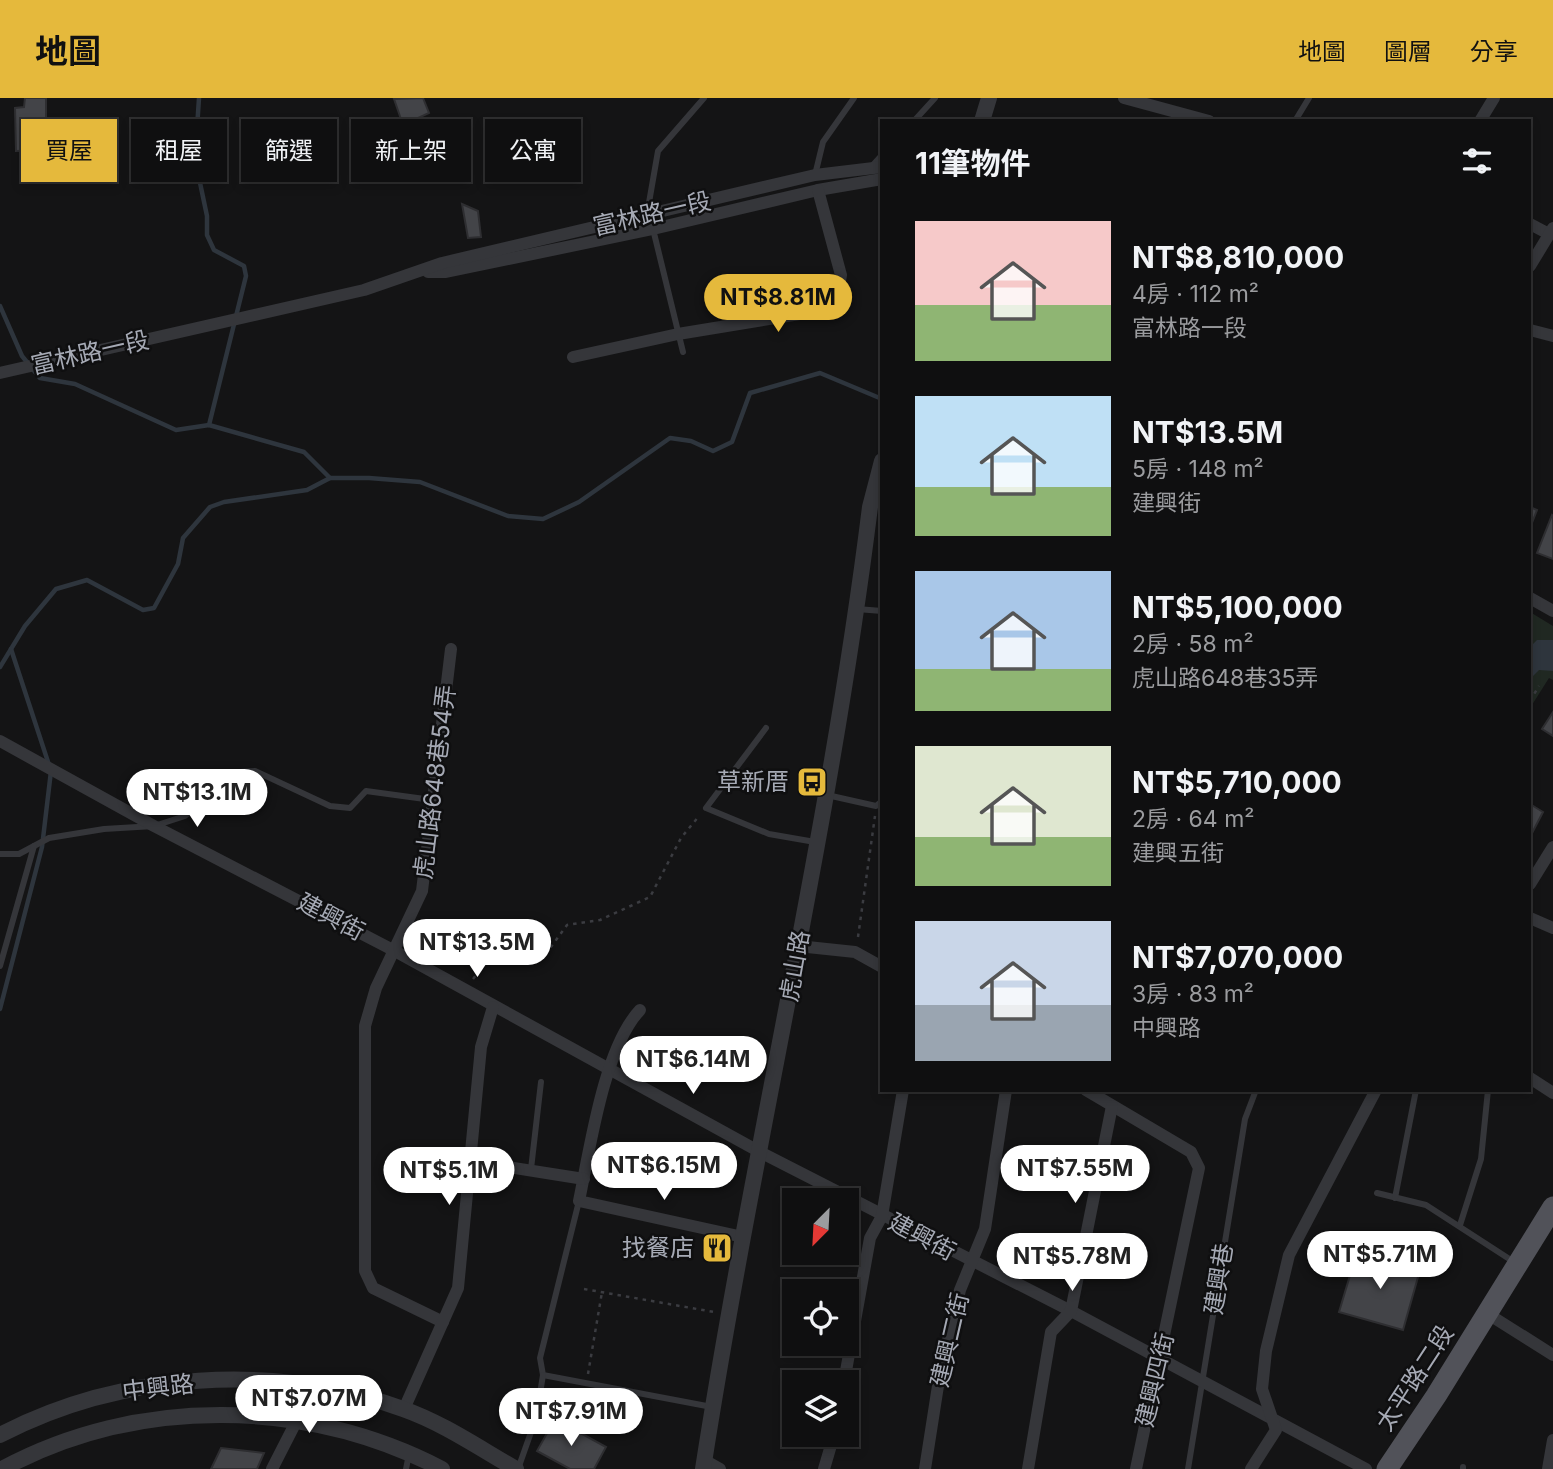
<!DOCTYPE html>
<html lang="zh-TW">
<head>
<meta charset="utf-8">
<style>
  body { margin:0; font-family:Inter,"Noto Sans TC",sans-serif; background:#181819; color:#f1f3f6; height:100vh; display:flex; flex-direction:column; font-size:26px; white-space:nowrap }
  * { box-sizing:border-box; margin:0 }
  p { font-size:23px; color:#9b9c9f }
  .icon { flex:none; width:38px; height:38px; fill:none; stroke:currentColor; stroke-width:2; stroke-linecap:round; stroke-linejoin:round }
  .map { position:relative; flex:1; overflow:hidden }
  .details { position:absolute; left:880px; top:21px; width:651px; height:973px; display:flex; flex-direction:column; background:#0f0f10; border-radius:0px; box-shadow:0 4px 10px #0003,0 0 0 2px #2f2f30 }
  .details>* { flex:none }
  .guide { position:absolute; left:21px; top:21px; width:665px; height:63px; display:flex; gap:14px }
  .needle { width:46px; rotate:204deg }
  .tools { position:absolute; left:782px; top:1090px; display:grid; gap:14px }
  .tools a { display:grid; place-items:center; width:77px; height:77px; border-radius:0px; background:#0f0f10; box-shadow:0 4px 10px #0003,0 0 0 2px #2f2f30; font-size:35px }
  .price { position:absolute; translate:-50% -60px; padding:0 16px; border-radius:24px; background:#fff; color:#222; font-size:23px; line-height:46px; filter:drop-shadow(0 2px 4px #0008) }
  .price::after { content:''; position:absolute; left:50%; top:42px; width:21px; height:16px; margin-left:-10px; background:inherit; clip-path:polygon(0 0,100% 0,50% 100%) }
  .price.current { background:#e5b93c; color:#111 }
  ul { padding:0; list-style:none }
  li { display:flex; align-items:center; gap:21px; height:175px; padding:0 35px }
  li span { display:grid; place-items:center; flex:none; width:196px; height:140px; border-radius:0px; color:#555 }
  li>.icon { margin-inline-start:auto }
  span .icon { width:84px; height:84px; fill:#fffc; stroke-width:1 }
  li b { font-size:30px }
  h2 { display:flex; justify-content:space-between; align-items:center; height:84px; padding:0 35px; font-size:30px }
  .pill { padding:0 24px; border-radius:0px; background:#0f0f10; box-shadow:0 4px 10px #0003,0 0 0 2px #2f2f30; font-size:24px; line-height:63px }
  .pill.current { background:#e5b93c; color:#111 }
  header { display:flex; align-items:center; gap:42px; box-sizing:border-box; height:98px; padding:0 35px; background:#e5b93c; color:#111 }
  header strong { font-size:33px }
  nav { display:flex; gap:38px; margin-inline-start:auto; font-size:24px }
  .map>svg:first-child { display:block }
  .green { fill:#202822 }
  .water { fill:#2e353d }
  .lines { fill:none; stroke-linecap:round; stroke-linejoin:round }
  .stream { stroke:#2e353d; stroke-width:4.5 }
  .building { fill:#434448; stroke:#2e2e31; stroke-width:2 }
  .path { stroke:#3b3c41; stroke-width:2.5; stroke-dasharray:3.5 5; stroke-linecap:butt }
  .service { stroke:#35363a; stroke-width:6 }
  .minor { stroke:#35363a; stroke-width:12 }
  .tertiary { stroke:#35363a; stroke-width:16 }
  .primary { stroke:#515259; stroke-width:21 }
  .labels { text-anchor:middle; stroke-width:5; stroke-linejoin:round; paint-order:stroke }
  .street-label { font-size:24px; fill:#a6aab5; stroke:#0f0f10 }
  .poi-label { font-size:24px; fill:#a6aab5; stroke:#0f0f10; text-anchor:end }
</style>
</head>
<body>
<header>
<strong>地圖</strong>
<nav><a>地圖</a><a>圖層</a><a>分享</a></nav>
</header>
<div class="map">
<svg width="1553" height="1371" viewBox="0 0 1553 1371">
  <rect width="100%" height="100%" fill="#141415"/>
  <polygon class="green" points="1530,514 1553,528 1553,582 1549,580 1530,610"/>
  <polygon class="water" points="1537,542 1553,542 1553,573 1539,572 1530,581 1530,549"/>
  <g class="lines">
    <g class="stream">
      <polyline points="199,0 195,61 207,118 207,137 214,152 244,168 246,178 209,327"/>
      <polyline points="0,208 22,258 40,280 75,286 176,332 209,327 304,354 330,380"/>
      <polyline points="0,569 25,528 56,491 87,482 143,512 154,510 178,466 183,440 210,409 224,404 307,392 330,380 369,380 420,384 508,418 543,421 579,404 670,340 691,343 713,353 732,344 750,295 820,275 882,301"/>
      <polyline points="0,911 42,749 51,673 11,551"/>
    </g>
  </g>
  <g class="building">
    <polygon points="25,0 46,0 46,52 16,53 15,10 24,9"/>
    <polygon points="423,0 429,15 403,27 394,1"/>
    <polygon points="59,23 86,26 85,31 91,31 89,50 82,49 80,58 60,55 60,47 55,47"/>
    <polygon points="462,106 478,113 481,139 468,140"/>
    <polygon points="1530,409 1537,412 1530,430"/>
    <polygon points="1552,417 1553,418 1553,461 1537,455"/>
    <polygon points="1553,614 1553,638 1542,631"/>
    <polygon points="1530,706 1543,714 1530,739"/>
    <polygon points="1357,1154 1420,1172 1403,1232 1339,1214"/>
    <polygon points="555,1321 606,1349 594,1371 570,1371 537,1353"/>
    <polygon points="221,1350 264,1355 257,1371 211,1371"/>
  </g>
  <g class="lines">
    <g class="path">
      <polyline points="1530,603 1539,588"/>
      <polyline points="858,839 875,718"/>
      <polyline points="473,881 491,858 501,851 536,856 548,853 567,827 600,822 650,799 681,740 699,718"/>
      <polyline points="584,1191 714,1214"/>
      <polyline points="588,1276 602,1194"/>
    </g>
    <g class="service">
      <polyline points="914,23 935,0"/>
      <polyline points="1295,23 1309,0"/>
      <polyline points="872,68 882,57"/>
      <polyline points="815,77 823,44 854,0"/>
      <polyline points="647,116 658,53 704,0"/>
      <polyline points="653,131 683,254"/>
      <polyline points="857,511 882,513"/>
      <polyline points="766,630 706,710 769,736 815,744"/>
      <polyline points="827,697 876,708 882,703"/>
      <polyline points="0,756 19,756 49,740 104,731 154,728 185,718 240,674 255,673 330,708 350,710 366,693 432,702"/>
      <polyline points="0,868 34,748"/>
      <polyline points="531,1071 541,984"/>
      <polyline points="1377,1095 1426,1107 1514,1164"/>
      <polyline points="1395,1100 1416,992"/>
      <polyline points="579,1103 540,1260 543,1277 712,1309"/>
      <polyline points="1460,1127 1481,1061 1488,992"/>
      <polyline points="406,1371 409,1356"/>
      <polyline points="518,1371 536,1320 543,1277"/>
      <polyline points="1188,1371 1245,1021 1256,992"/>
      <polyline points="1463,1371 1463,1369"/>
    </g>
    <g class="minor">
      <polyline points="1124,0 1209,23"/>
      <polyline points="1480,23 1494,0"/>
      <polyline points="1530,126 1549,136"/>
      <polyline points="1530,168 1553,130"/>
      <polyline points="428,174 446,174 653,131 818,92 882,81"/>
      <polyline points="1530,232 1553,238"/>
      <path d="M573,259L678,236L818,213C832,203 839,195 841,177L818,92"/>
      <polyline points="0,275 364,192 442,165 815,77 882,69"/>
      <polyline points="1530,500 1553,513"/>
      <polyline points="0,643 154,728 393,852 760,1054 1071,1213 1366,1371"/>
      <polyline points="1530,786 1553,749"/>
      <polyline points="1530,820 1553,830"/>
      <polyline points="798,848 855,854 882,869"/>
      <path d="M640,912C604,950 590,1050 579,1103L743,1139"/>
      <polyline points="1530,980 1553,995"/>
      <polyline points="1086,992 1191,1054 1199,1070 1136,1371"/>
      <polyline points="470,1063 584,1081"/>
      <polyline points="1488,1216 1553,1257"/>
      <polyline points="443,1224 373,1190 365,1173 365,928 376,890 422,793 451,551"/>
      <polyline points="844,1284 870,1140 882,1118 903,992"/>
      <polyline points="404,1311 458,1190 481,949 493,909"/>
      <polyline points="704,1362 720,1371"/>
      <polyline points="272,1371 297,1322 310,1287"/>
      <polyline points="824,1371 834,1337"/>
      <polyline points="925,1371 940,1275 960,1192 985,1131 1006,992"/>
      <polyline points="1028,1371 1051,1234 1071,1213 1112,1008"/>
      <polyline points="1251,1371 1276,1332 1262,1291 1266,1253 1289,1157 1376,992"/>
      <polyline points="1548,1371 1553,1342"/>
    </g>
    <g class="tertiary">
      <polyline points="982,23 989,0"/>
      <path d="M0,1337C121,1274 274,1264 403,1311C443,1325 479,1350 516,1371"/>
      <path d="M2,1371C137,1298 306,1300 442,1371"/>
      <path d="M703,1371C753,1049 830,732 870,409L882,363"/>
    </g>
    <polyline class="primary" points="1387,1371 1436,1298 1553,1109"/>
  </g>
  <defs>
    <g id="bus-square" transform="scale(1.575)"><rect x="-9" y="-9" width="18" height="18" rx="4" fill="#e5b93c" stroke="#0f0f10"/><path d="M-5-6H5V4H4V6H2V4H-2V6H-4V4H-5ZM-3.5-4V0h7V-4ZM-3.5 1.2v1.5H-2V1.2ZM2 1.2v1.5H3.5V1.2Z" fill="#111"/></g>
    <g id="restaurant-square" transform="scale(1.575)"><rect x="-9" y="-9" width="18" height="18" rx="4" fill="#e5b93c" stroke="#0f0f10"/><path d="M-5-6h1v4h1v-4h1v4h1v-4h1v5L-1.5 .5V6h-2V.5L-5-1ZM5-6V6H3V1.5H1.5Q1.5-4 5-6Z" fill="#111"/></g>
  </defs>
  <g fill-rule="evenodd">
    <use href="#bus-square" x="812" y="684"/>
    <use href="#restaurant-square" x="717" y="1150"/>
  </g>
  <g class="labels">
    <g class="street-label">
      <text transform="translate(652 116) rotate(-13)" y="8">富林路一段</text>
      <text transform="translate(90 255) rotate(-13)" y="8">富林路一段</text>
      <text transform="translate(435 684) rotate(-83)" y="8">虎山路648巷54弄</text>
      <text transform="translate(331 819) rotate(28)" y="8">建興街</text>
      <text transform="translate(795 868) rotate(-80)" y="8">虎山路</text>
      <text transform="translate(922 1139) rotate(28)" y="8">建興街</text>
      <text transform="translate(1219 1181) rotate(-81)" y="8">建興巷</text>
      <text transform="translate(950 1242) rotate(-77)" y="8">建興二街</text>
      <text transform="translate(1415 1280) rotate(-57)" y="8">太平路二段</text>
      <text transform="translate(1155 1282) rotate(-77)" y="8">建興四街</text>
      <text transform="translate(158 1290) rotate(-7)" y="8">中興路</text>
    </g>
    <g class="poi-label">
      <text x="789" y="692">草新厝</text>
      <text x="694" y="1158">找餐店</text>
    </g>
  </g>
</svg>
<div class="tools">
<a><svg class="needle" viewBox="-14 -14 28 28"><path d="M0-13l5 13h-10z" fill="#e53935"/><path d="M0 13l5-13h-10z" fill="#9b9c9f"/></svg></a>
<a><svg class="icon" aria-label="locate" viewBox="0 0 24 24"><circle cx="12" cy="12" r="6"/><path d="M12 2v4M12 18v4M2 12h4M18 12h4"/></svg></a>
<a><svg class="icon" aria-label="layers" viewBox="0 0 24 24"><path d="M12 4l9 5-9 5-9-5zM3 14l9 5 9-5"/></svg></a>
</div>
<b class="price current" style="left:778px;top:236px">NT$8.81M</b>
<b class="price" style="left:197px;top:731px">NT$13.1M</b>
<b class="price" style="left:477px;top:881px">NT$13.5M</b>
<b class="price" style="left:693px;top:998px">NT$6.14M</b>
<b class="price" style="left:664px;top:1104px">NT$6.15M</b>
<b class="price" style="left:1075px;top:1107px">NT$7.55M</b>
<b class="price" style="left:449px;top:1109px">NT$5.1M</b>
<b class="price" style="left:1380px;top:1193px">NT$5.71M</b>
<b class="price" style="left:1072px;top:1195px">NT$5.78M</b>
<b class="price" style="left:309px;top:1337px">NT$7.07M</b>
<b class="price" style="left:571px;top:1350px">NT$7.91M</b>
<div class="guide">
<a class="pill current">買屋</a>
<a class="pill">租屋</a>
<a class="pill">篩選</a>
<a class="pill">新上架</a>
<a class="pill">公寓</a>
</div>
<section class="details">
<h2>11筆物件<svg class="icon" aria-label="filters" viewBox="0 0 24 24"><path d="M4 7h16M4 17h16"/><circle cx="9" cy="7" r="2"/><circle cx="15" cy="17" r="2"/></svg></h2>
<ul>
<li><span style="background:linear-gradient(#f6c9c9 60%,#8fb573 0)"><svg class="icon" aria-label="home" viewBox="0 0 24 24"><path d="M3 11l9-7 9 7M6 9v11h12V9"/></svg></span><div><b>NT$8,810,000</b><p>4房 · 112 m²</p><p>富林路一段</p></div></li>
<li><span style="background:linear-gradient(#bfe0f5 65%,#8fb573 0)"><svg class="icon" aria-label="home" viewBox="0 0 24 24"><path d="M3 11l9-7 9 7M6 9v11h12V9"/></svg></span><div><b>NT$13.5M</b><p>5房 · 148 m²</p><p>建興街</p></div></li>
<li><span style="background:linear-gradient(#a9c7e8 70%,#8fb573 0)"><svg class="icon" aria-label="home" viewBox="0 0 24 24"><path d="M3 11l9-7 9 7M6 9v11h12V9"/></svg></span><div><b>NT$5,100,000</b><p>2房 · 58 m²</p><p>虎山路648巷35弄</p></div></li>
<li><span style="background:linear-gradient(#dfe7d0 65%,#8fb573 0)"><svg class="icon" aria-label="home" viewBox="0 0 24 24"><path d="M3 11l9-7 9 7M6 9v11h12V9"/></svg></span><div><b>NT$5,710,000</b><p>2房 · 64 m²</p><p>建興五街</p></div></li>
<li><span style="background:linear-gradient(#c9d6e8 60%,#9aa5b1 0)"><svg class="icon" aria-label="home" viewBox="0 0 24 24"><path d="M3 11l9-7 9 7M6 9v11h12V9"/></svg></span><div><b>NT$7,070,000</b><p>3房 · 83 m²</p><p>中興路</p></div></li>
</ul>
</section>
</div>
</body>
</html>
